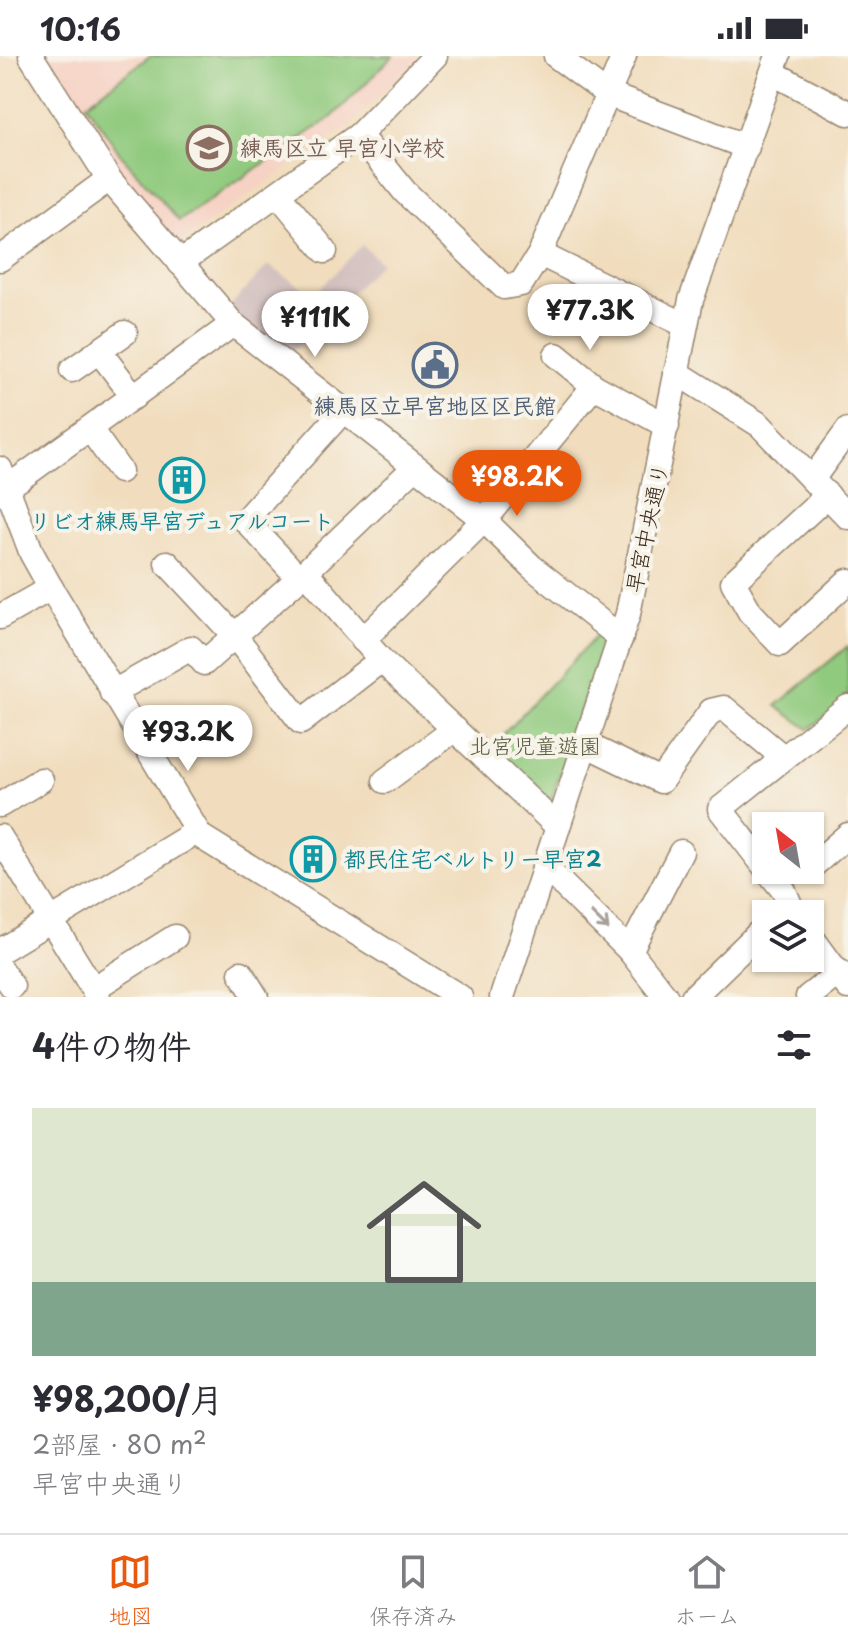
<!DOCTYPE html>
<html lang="ja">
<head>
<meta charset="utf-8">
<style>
  body { margin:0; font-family:"Playpen Sans","Klee One",sans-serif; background:#f7f7f7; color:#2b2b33; height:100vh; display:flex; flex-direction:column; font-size:30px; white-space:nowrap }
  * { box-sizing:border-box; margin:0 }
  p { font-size:26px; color:#7c7c81 }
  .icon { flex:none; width:44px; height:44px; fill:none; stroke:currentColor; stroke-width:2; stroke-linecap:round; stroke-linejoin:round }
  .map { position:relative; height:941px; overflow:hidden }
  .side { display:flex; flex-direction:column; background:#fff; flex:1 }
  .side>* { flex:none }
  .needle { width:52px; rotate:329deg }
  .fabs { position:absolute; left:752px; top:756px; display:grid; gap:16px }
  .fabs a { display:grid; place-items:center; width:72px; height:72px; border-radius:0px; background:#fff; box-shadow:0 2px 6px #0004; font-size:40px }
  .price { position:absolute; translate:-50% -68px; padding:0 18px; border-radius:28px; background:#fff; color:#222; font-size:26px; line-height:52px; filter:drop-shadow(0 2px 4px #0008) }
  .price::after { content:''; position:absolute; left:50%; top:48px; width:24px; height:18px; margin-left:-12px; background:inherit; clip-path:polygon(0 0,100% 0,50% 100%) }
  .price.active { background:#ea580c; color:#fff }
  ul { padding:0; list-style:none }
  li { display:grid; align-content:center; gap:16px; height:424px; padding:0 32px }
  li+li { border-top:2px solid #e1e1e2 }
  li span { display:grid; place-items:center; height:248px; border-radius:0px; color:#555 }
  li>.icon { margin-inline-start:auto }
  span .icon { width:144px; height:144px; fill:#fffc; stroke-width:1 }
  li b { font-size:34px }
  h2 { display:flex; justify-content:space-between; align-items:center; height:96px; padding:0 32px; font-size:34px }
  .status { display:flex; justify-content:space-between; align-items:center; height:56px; padding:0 40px; background:#fff; direction:ltr }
  .status svg { height:22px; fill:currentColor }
  .tab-bar { display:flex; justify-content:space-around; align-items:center; height:112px; border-top:2px solid #e1e1e2; background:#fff; font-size:22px; color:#7c7c81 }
  .tab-bar a { display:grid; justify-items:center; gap:4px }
  .tab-bar .active { color:#ea580c }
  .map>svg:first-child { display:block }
  .built { fill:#f6d2c4 }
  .industrial { fill:#d1bfbe }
  .green { fill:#90ca7e; stroke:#667a4e; stroke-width:2 }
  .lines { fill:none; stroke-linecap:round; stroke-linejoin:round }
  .minor-casing { stroke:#96846e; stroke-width:27 }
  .minor { stroke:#fff; stroke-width:24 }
  .oneway { stroke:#a79f9a }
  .labels { text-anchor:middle; stroke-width:8; stroke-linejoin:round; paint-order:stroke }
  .education-label { font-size:22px; font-weight:bold; fill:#785e54; stroke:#f7f3e8; text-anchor:start }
  .service-label { font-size:22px; font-weight:bold; fill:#4e5e75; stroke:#f7f3e8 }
  .culture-label { font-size:22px; font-weight:bold; fill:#0d838f; stroke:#f7f3e8 }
  .street-label { font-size:22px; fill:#3b2a1e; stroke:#f7f3e8 }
  .park-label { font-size:22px; fill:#545a3b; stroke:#f7f3e8 }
</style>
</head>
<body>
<div class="status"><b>10:16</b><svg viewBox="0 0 49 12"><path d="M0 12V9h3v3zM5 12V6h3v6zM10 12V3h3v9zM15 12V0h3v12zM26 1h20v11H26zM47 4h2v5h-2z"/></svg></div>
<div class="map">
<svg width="848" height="941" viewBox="0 0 848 941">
  <rect width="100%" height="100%" fill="#f7f3e8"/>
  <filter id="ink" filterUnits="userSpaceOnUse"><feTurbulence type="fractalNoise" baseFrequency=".0125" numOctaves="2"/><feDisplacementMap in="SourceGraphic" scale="16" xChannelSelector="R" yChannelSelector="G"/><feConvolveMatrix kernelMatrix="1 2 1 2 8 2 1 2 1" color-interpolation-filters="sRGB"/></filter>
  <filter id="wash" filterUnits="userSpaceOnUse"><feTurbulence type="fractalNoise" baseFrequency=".006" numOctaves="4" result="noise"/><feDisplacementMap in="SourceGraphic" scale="32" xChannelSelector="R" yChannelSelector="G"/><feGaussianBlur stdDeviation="1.8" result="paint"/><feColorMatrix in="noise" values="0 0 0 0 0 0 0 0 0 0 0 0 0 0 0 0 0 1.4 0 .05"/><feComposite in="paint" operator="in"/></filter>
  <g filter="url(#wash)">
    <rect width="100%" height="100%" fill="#f1ddbd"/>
    <polygon class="built" points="41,0 419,0 351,68 178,188 115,115"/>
    <polygon class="industrial" points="362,189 381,207 286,302 229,251 268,209 314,239"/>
    <g class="green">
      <polygon points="150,0 393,0 332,61 179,165 121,99 86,48"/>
      <polygon points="598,578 604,583 552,742 542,743 490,692"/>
      <polygon points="848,590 848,643 809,673 776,650"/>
    </g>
  </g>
  <g filter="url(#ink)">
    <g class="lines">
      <g class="minor-casing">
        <g id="minor">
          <polyline points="31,0 109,123 233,268 484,464 532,511 621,582"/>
          <polyline points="556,0 607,38 747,91"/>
          <polyline points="773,17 848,57"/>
          <polyline points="359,79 435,0"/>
          <polyline points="278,138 325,195"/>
          <polyline points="540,198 624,0"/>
          <polyline points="0,203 109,123"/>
          <polyline points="180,207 359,79 405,136 504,231 521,228 540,198 685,269"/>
          <polyline points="99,295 134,341"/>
          <polyline points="556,299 594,330"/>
          <polyline points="72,314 125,277"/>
          <polyline points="676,316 760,369 848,461"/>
          <polyline points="90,373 120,415"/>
          <polyline points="0,413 32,498 51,532 200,780 460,941"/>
          <polyline points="813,422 848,374"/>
          <polyline points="0,437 233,268"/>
          <polyline points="828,439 733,526 750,556 780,588 848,525"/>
          <polyline points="167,507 235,580 301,666 381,604"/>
          <polyline points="306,516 381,604 557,770"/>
          <polyline points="299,522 245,464 342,356"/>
          <polyline points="0,561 51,532"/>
          <polyline points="363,584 484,464 594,330 667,370"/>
          <polyline points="112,637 191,592 204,607 299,522 415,411"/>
          <polyline points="585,688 661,725 711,655 724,652 784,702"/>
          <polyline points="385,725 455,673"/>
          <polyline points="0,749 41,724"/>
          <polyline points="0,781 98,941"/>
          <polyline points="544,810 630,895 666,941"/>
          <polyline points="766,812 720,753 848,651"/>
          <polyline points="810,812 848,779"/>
          <polyline points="767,814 784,835 794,858"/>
          <polyline points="810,879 848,931"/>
          <polyline points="0,895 196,776"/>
          <polyline points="630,895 681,796"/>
          <polyline points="0,913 12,930"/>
          <polyline points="241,917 256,941"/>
          <polyline points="93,933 175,881"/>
          <polyline points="502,941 628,558 691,244 778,0"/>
          <polyline points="693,941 766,870"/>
          <polyline points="808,941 840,916"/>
        </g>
      </g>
      <use href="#minor" class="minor"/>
    </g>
    <defs><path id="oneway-shaft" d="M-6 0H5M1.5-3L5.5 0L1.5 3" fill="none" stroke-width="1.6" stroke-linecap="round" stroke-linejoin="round" transform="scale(2)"/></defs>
    <use class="oneway" href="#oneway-shaft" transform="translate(600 865) rotate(45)"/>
  </g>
  <defs>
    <g id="school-ring" transform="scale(2.3)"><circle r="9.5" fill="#f7f3e8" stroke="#8d6e63" stroke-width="1.5"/><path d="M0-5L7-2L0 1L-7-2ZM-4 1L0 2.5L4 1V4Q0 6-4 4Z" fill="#8d6e63"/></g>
    <g id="civic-ring" transform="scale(2.3)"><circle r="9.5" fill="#f7f3e8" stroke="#5c6f8a" stroke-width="1.5"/><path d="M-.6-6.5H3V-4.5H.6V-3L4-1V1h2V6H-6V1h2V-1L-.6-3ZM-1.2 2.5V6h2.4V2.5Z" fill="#5c6f8a"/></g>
    <g id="building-ring" transform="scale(2.3)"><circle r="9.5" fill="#f7f3e8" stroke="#0f9aa8" stroke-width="1.5"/><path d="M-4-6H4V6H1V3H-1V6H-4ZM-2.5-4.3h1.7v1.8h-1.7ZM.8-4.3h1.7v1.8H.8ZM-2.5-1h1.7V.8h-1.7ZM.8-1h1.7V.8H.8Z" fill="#0f9aa8"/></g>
  </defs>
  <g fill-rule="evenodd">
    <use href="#school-ring" x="209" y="92"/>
    <use href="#civic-ring" x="435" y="309"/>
    <use href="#building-ring" x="182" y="424"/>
    <use href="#building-ring" x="313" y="803"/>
  </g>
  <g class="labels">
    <g class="education-label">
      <text x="240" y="100">練馬区立 早宮小学校</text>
    </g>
    <g class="service-label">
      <text x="435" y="358">練馬区立早宮地区区民館</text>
    </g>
    <g class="culture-label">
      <text x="182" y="473">リビオ練馬早宮デュアルコート</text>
      <text x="344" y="811" text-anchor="start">都民住宅ベルトリー早宮2</text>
    </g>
    <g class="street-label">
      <text transform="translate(647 472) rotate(-78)" y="8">早宮中央通り</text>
    </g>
    <g class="park-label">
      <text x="535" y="698">北宮児童遊園</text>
    </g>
  </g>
</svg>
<div class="fabs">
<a><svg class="needle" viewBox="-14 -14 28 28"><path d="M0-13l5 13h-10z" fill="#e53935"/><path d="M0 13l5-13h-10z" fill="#7c7c81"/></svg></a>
<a><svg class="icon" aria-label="layers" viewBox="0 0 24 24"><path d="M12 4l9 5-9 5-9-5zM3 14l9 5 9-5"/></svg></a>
</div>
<b class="price" style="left:590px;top:296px">¥77.3K</b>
<b class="price" style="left:315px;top:303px">¥111K</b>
<b class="price active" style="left:517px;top:462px">¥98.2K</b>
<b class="price" style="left:188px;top:717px">¥93.2K</b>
</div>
<section class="side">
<h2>4件の物件<svg class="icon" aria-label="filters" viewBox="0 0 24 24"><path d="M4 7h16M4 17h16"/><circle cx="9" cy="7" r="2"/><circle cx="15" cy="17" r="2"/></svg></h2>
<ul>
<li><span style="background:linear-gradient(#dfe7d0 70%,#7fa58c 0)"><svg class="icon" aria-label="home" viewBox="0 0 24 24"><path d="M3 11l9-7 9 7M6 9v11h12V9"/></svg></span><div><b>¥98,200/月</b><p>2部屋 · 80 m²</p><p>早宮中央通り</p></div></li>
</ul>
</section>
<nav class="tab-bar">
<a class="active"><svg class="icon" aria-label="map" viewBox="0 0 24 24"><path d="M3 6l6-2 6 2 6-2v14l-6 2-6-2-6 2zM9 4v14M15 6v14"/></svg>地図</a>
<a><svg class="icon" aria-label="saved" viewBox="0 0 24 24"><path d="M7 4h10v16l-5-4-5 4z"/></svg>保存済み</a>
<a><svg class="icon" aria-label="home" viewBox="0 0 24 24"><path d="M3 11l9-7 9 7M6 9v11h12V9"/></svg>ホーム</a>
</nav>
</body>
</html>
